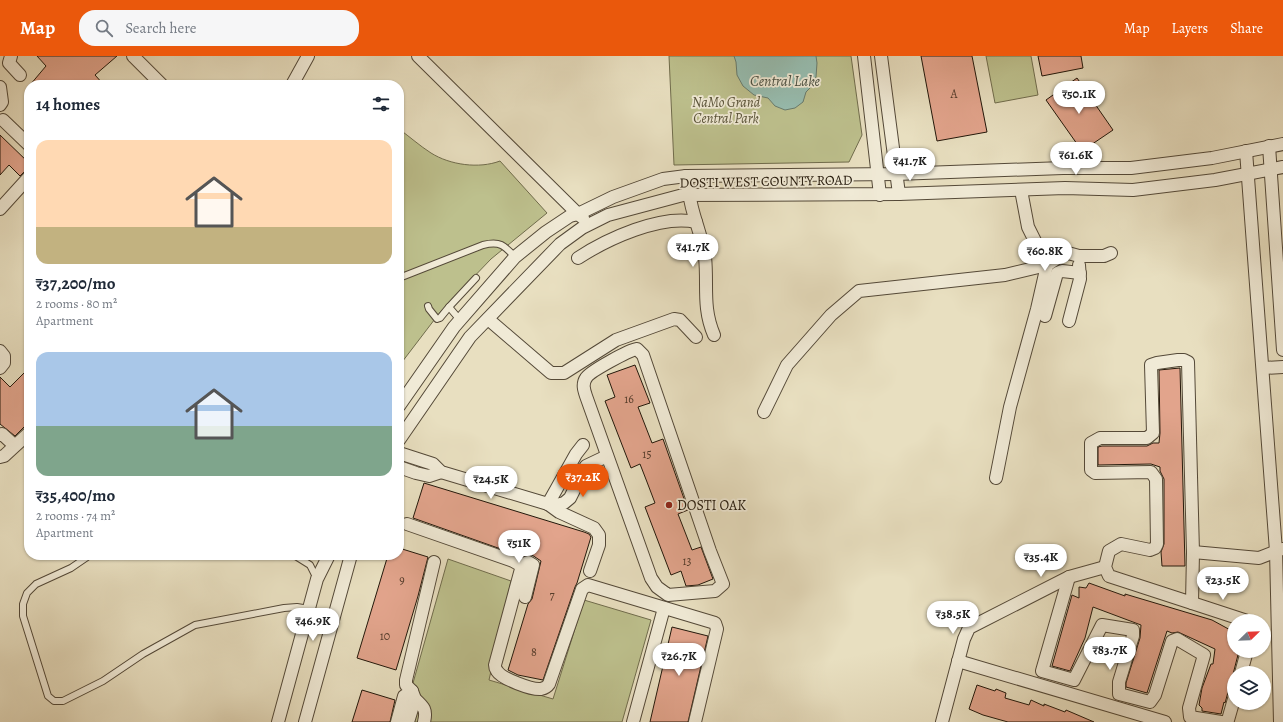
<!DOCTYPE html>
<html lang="en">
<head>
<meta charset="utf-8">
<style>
  body { margin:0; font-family:Alegreya,serif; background:#f6f6f7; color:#1f2937; height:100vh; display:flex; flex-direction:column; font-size:15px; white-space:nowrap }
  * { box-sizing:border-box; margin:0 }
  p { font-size:13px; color:#747a83 }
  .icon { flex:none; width:22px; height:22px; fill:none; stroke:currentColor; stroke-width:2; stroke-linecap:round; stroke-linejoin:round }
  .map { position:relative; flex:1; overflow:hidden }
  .drawer { position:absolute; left:24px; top:24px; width:380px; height:480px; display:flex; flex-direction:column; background:#fff; border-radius:16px; box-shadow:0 1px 3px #0004 }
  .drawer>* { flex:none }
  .needle { width:26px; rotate:67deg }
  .tools { position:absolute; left:1227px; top:558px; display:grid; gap:8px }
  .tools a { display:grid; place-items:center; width:44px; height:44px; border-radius:50%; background:#fff; box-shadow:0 1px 3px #0004; font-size:20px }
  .price { position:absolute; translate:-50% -34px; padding:0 9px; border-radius:14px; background:#fff; color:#222; font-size:13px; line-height:26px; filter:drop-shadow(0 1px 2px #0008) }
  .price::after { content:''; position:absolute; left:50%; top:24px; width:12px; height:9px; margin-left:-6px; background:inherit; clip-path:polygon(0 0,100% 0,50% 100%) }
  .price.selected { background:#ea580c; color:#fff }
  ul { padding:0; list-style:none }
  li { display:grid; align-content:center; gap:8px; height:212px; padding:0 12px }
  li span { display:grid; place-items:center; height:124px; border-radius:12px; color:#555 }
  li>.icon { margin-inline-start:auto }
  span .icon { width:72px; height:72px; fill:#fffc; stroke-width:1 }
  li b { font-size:17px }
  h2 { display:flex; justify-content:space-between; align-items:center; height:48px; padding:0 12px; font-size:17px }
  header { display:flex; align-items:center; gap:24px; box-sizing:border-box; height:56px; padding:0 20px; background:#ea580c; color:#fff }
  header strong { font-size:19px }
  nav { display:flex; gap:22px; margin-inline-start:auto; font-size:14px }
  .search { width:280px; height:36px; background:#f6f6f7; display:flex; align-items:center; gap:10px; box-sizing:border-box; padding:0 14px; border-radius:16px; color:#747a83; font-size:15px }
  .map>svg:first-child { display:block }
  .green { fill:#bdc08d; stroke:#706c4c }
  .water { fill:#97bdb0; stroke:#687b6e }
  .building { fill:#e2a48c; stroke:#22170a }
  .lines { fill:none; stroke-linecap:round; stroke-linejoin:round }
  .service-casing { stroke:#544938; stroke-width:8 }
  .minor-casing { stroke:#544938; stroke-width:14 }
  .service { stroke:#f0ead6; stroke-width:6 }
  .minor { stroke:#f0ead6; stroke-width:12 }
  .poi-dot { fill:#8f2418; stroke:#f0ead6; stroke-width:1.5 }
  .labels { text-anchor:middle; stroke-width:3.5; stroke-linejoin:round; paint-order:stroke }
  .number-label { font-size:12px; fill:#523a2a }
  .park-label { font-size:14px; font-style:italic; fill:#585238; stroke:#f0ead6 }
  .street-label { font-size:14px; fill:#22170a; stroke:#f0ead6 }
  .poi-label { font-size:14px; fill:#22170a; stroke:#f0ead6; text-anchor:start }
  .water-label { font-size:15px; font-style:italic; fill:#4b5144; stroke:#f0ead6 }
</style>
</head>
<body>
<header>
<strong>Map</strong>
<div class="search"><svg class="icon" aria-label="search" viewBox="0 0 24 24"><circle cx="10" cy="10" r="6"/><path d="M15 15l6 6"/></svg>Search here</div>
<nav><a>Map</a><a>Layers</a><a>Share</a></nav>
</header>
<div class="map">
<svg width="1283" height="666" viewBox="0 0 1283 666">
  <rect width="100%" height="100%" fill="#e8dfc0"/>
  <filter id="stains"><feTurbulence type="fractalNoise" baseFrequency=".005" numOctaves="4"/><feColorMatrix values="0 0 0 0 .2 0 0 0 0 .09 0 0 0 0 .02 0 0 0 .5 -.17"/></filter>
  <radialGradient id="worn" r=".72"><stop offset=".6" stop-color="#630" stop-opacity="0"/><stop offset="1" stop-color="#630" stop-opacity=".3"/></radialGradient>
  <g class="green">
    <polygon points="669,0 851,0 862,79 849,106 674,109"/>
    <polygon points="986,0 1031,0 1038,39 995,47"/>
    <path d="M399,73C410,81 420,90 431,97C450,109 479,113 500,105L547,157L491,203L441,255L399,310Z"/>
    <polygon points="448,503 511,525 489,624 553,643 584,544 651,564 622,666 402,666"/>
  </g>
  <polygon class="water" points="734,0 816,0 817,7 816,21 810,32 806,36 803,46 795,52 785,54 775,50 768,42 754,39 743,30 737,19 736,6"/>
  <g class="building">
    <polygon points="37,0 117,0 95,19 104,29 65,29 60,25 57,29 30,29 46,10"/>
    <polygon points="921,0 972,0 987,76 937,85"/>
    <polygon points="1038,0 1081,0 1083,12 1042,20"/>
    <polygon points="1077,22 1113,74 1082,95 1046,44"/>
    <polygon points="0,79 29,107 29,114 24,116 20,120 9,109 0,119"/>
    <polygon points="635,309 650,347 638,351 652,387 663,383 688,454 678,458 692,494 701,491 713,523 698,529 686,530 681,515 671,519 645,451 655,447 647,426 640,408 631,412 605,345 615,341 607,319"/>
    <polygon points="29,312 29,370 24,371 15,380 0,368 0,321 10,331"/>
    <polygon points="1180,312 1185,510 1162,510 1161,496 1164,488 1164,423 1160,415 1160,411 1151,408 1098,409 1098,391 1102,390 1147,390 1153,387 1159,387 1160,377 1159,314"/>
    <polygon points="424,427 584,476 589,478 591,481 577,527 575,531 543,624 518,619 508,614 528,548 532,543 541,505 532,499 528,499 523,500 498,492 413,462"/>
    <polygon points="399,492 428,501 418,540 396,614 357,602 388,499 399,499"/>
    <polygon points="1089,527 1125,540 1125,538 1212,564 1234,576 1234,595 1239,595 1232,622 1225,647 1224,646 1221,658 1202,655 1202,652 1199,649 1202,632 1211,608 1213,608 1215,593 1178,576 1172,577 1167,575 1147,637 1126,631 1126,627 1140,582 1141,569 1093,551 1085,582 1070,615 1052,610 1072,539 1079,542 1079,531 1086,532"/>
    <polygon points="672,571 708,580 688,666 650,666"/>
    <polygon points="977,629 995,635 996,633 1006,637 1005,642 1029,649 1031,644 1044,650 1044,648 1065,656 1066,654 1094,666 1008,666 983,659 969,653"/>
    <polygon points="362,634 395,644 390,666 352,666"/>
  </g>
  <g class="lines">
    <g class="service-casing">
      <g id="service">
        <path d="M399,222L483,189C500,185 504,189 515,201"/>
        <polyline points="428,250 429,253 437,263 440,262 449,251"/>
        <polyline points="460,264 449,251 476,222"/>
        <polyline points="90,499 71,512 36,528 27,537 23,548 23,560 48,640 54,645 63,645 103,625 143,598 195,569 284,552 297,551 309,553"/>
        <polyline points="294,499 310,509 317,523"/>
      </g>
    </g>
    <g class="minor-casing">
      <g id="minor">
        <polyline points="11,0 9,7 20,19"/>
        <polyline points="133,0 162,29"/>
        <polyline points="418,0 578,158 583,162"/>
        <polyline points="864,0 880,139"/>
        <polyline points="881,0 899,138"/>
        <polyline points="292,29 308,0"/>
        <polyline points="0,31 2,46 0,49"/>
        <polyline points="3,64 29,89"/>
        <polyline points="1269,90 1283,294"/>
        <polyline points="1246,95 1276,495 1280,666"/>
        <path d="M686,120C688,133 690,146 694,159C698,173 703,186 705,201C708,229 702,251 714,279"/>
        <polyline points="0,153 29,121"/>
        <path d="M578,202C607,183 661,158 696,166"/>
        <polyline points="1045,260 1057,217 1062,215 1080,217"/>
        <polyline points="488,263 551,317 564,317 616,284 674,263 680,264 696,281"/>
        <polyline points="1069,265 1080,223 1079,209"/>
        <path d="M637,293L643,299L710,495L723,528L715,535L668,539L657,531L651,522L586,340C584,334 582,328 586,322C589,316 629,294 637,293Z"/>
        <polyline points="0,295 4,300 4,307 0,312"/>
        <polygon points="1178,304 1184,304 1188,306 1193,496 1192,547 1109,520 1105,511 1109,495 1121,488 1150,494 1155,492 1157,488 1156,423 1151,416 1095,417 1091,414 1091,387 1100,382 1147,382 1153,377 1151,309 1157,307"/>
        <polyline points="1263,312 1283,311"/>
        <polyline points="399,350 454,271 515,201 546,176 570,160 578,158 613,141 663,123 686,120 896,118 1063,112 1131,112 1212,102 1283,88"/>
        <polyline points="764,356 787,309 831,259 859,235 1005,219 1047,209 1059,201 1068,197 1079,200 1104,200 1111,197"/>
        <polyline points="0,379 2,378 14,389"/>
        <polyline points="399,384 470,281 560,188 582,172 608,159 683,139 899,138 1065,132 1133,134 1215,124 1283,111"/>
        <polyline points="399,397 433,408 441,416 548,448 556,449 564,447 570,442 586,410 607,400"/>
        <polyline points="0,401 4,400 29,377"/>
        <polyline points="399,411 416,417 429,420 441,416"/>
        <polyline points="996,422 1010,351 1037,253 1047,209 1028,171 1021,134"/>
        <polyline points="548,448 559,456 594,472 599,479 599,489 590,515"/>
        <polyline points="548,448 576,398 583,389"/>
        <path d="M407,468L513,505L520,509L521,513L495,609C495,612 495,612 497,615C502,623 532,634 541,633C545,632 547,631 549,628L582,533L588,529L715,567L717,573L695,666"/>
        <polyline points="1193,496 1259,502 1282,493"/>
        <polyline points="520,509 528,506 533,509 525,541"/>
        <polyline points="1069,521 1042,615 1074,624 1102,569 1133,574 1133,580 1119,626 1119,638 1150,646 1155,639 1172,585 1177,583 1204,599 1189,652 1190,661 1221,666"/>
        <polyline points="1192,547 1247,565"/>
        <polyline points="958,605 1165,666"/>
        <polyline points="1241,617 1247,595"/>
        <path d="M415,643C424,651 427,654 424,666"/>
        <polyline points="278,666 317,523 329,499"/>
        <polyline points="305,666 351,499"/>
        <polyline points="397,666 404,640 412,635"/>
        <polyline points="408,666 415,643 412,635 406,629 406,624 434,506"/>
        <polyline points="633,666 664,552"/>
        <polyline points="942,666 964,583 969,572 1069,521 1105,511"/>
        <polyline points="1224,666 1228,664 1234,643"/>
      </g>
    </g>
    <use href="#service" class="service"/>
    <use href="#minor" class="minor"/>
  </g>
  <circle class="poi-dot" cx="669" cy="449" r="4"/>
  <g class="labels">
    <g class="number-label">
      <text x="954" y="42">A</text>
      <text x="629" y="347">16</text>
      <text x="647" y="402">15</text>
      <text x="687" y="509">13</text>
      <text x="402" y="528">9</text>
      <text x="552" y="543">7</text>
      <text x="385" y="584">10</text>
      <text x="534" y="600">8</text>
    </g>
    <g class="park-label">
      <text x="726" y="51">NaMo Grand<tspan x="726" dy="16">Central Park</tspan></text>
    </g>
    <g class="street-label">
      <text transform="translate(766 125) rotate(-1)" y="5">DOSTI WEST COUNTY ROAD</text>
    </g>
    <g class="poi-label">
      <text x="677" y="454">DOSTI OAK</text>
    </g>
    <g class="water-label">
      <text x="785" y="30">Central Lake</text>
    </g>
  </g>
  <rect width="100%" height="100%" filter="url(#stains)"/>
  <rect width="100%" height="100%" fill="url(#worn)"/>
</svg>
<div class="tools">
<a><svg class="needle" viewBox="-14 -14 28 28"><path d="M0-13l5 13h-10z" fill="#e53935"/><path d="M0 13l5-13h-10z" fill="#747a83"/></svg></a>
<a><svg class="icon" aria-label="layers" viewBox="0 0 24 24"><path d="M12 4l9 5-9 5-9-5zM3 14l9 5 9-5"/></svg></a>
</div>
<b class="price" style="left:1079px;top:59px">₹50.1K</b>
<b class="price" style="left:1076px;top:120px">₹61.6K</b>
<b class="price" style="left:910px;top:126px">₹41.7K</b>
<b class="price" style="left:693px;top:212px">₹41.7K</b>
<b class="price" style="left:1045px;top:216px">₹60.8K</b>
<b class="price selected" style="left:583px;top:442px">₹37.2K</b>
<b class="price" style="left:491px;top:444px">₹24.5K</b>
<b class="price" style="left:519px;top:508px">₹51K</b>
<b class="price" style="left:1041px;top:522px">₹35.4K</b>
<b class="price" style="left:1223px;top:545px">₹23.5K</b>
<b class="price" style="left:953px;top:579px">₹38.5K</b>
<b class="price" style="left:313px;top:586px">₹46.9K</b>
<b class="price" style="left:1110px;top:615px">₹83.7K</b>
<b class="price" style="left:679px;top:621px">₹26.7K</b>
<section class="drawer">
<h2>14 homes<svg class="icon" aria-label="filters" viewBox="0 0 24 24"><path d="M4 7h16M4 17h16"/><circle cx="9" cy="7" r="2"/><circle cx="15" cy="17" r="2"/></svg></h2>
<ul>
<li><span style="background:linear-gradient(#ffd9b3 70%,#c2b280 0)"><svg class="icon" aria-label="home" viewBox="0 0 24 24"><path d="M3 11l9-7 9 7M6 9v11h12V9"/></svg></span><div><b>₹37,200/mo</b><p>2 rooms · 80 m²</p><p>Apartment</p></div></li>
<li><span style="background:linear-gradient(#a9c7e8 60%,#7fa58c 0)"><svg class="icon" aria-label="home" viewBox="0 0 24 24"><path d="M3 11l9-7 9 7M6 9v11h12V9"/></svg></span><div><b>₹35,400/mo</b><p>2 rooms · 74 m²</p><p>Apartment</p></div></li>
</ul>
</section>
</div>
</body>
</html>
